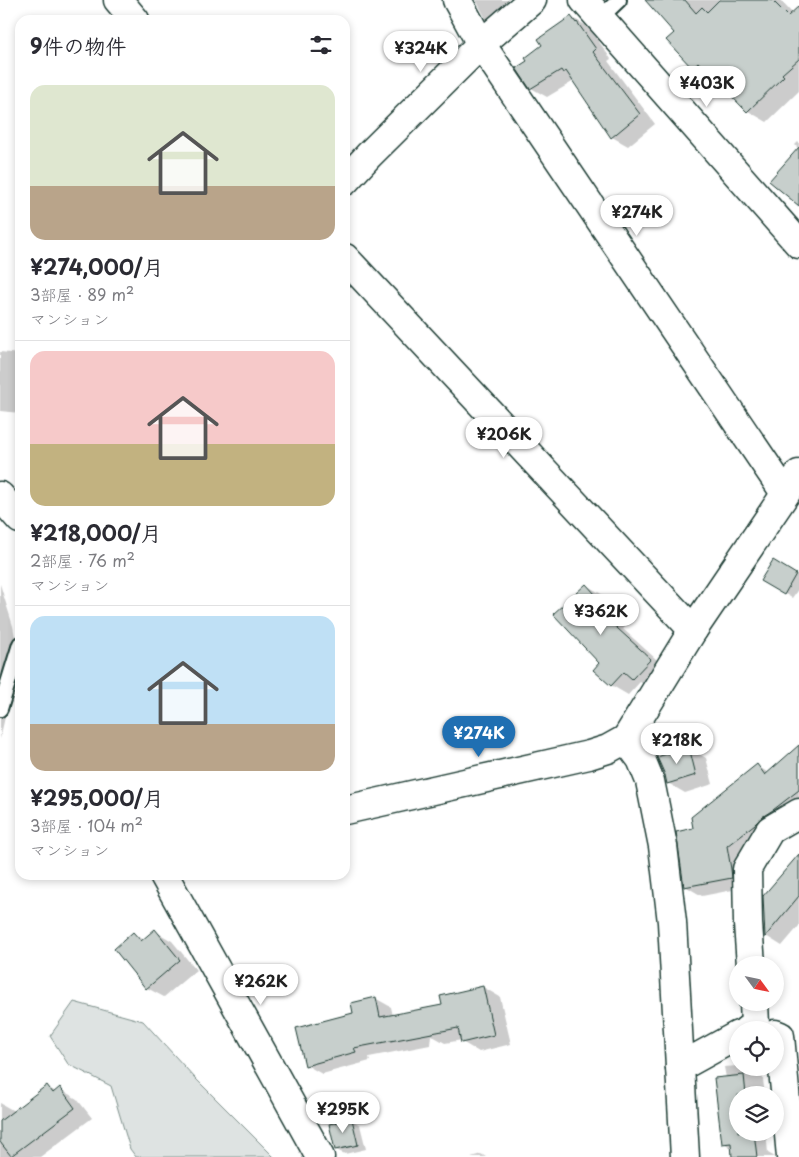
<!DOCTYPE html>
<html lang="ja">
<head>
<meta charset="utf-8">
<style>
  body { margin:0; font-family:"Playpen Sans","Klee One",sans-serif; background:#f2f2f3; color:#2b2b33; height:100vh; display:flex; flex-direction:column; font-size:19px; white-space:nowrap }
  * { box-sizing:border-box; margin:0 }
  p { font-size:16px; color:#7c7c81 }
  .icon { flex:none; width:28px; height:28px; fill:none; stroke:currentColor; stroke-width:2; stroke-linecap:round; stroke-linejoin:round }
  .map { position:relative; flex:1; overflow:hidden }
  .drawer { position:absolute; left:15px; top:15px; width:335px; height:865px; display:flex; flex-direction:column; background:#fff; border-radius:15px; box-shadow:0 2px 8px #0003 }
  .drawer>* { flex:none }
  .needle { width:32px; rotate:123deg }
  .fabs { position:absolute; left:729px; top:956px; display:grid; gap:10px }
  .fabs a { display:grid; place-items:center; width:55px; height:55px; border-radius:50%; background:#fff; box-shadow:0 2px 8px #0003; font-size:25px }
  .price { position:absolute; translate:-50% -42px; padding:0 11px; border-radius:18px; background:#fff; color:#222; font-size:16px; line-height:32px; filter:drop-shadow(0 1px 2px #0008) }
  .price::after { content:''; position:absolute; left:50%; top:30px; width:15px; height:11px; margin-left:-8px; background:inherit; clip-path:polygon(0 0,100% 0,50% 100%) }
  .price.on { background:#1f6fb2; color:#fff }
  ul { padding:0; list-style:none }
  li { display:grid; align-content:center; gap:10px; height:265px; padding:0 15px }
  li+li { border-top:1px solid #e1e1e2 }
  li span { display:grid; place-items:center; height:155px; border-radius:15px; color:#555 }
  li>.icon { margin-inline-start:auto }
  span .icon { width:90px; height:90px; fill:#fffc; stroke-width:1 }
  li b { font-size:21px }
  h2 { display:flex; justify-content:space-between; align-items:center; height:60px; padding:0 15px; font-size:21px }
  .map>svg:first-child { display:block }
  .green { fill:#dee3e2; stroke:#7e908b }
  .shadow { fill:#0003 }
  .building { fill:#c7cfcc; stroke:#1f3d34 }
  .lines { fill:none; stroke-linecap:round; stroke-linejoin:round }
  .service-casing { stroke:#1f3d34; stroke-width:18 }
  .minor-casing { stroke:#1f3d34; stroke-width:31 }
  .service { stroke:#fff; stroke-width:14 }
  .minor { stroke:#fff; stroke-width:28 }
</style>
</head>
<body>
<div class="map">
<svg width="799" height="1157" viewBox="0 0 799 1157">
  <rect width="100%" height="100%" fill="#fff"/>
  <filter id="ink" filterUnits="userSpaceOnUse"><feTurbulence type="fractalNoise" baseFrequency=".02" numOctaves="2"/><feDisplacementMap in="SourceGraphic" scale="10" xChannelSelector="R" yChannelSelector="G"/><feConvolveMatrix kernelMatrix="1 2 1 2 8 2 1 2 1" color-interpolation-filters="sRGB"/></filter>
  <g filter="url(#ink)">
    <polygon class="green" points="74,1002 143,1021 195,1078 274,1157 136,1157 130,1149 111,1086 68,1064 50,1036"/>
    <g class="shadow">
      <polygon points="476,0 537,0 503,28 486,19"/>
      <polygon points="653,0 780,0 792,13 799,6 799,91 767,122 748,111 714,77 712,78 693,67 668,40 676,33"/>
      <polygon points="571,17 587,26 593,33 611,59 608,61 655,124 628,146 612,137 574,81 547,97 531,88 529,61"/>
      <polygon points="799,141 799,149 795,145"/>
      <polygon points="0,352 20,354 20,413 0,411"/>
      <polygon points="774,561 799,576 799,588 792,598 762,581"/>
      <polygon points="0,584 13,626 16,642 14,678 0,739"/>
      <polygon points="586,585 603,595 629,623 623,629 667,669 650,688 640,682 628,695 611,685 600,663"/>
      <polygon points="799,747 799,813 791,819 748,887 702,896 685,886 695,829 757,766 769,773"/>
      <polygon points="689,748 706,758 713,784 685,793 668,783"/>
      <polygon points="799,856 799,926 782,946 766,936"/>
      <polygon points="155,931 172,941 196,970 164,997 147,988 134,934 144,940"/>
      <polygon points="483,987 500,997 511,1044 479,1052 462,1042 462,1040 445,1043 431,1035 430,1045 369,1057 370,1061 322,1074 306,1065 355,1014 375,998 391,1007 393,1016 443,1006"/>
      <polygon points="738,1066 738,1068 754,1068 762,1072 765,1095 738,1095 738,1132 766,1132 768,1153 775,1157 734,1157 733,1149 724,1143 726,1078 724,1067"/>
      <polygon points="47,1087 56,1092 60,1089 77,1099 92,1118 40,1157 15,1157 12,1155 10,1157 0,1157 0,1103 14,1111"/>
      <polygon points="352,1120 360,1125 366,1149 345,1154 336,1150"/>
      <polygon points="481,1154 486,1157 471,1157"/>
    </g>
    <g class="building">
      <polygon points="645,0 685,0 696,13 702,7 707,12 719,0 772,0 788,16 799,6 799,59 782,74 784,76 747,112 698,62 692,68 666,40 674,33"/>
      <polygon points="571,16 576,23 577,22 596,49 593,52 640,114 611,138 566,71 563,73 561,70 530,89 516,68 527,61 525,58 542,45 538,39"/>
      <polygon points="799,147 799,206 769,181"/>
      <polygon points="773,560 796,574 784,595 760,581"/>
      <polygon points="586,584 612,613 606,618 651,659 632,679 624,672 611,686 593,670 599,663 553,614"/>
      <polygon points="799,745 799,790 773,810 762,817 755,824 727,846 731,869 732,878 684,887 676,832 693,828 691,817 757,764 765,775"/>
      <polygon points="689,747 696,775 667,784 665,775 657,757"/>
      <polygon points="799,854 799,896 765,937 763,896"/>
      <polygon points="155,929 180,960 146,989 114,949 133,932 141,941"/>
      <polygon points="483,986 494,1035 461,1043 458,1028 354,1048 356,1052 305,1066 296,1028 353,1013 351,1003 376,997 380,1017 442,1005 440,996"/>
      <polygon points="744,1075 746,1095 738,1095 738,1132 754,1132 757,1157 732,1157 731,1143 722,1144 714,1078"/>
      <polygon points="47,1085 53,1093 60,1087 75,1108 11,1156 0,1142 0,1121"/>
      <polygon points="352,1119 358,1145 335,1150 329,1124"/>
    </g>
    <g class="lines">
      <g class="service-casing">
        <g id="service">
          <polyline points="600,18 619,0"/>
          <polyline points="0,709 20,644"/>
        </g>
      </g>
      <g class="minor-casing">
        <g id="minor">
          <polyline points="118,0 135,20"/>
          <polyline points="457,0 481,44 785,493"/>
          <polyline points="584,0 799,244"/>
          <polyline points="345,181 369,155 481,44 532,0"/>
          <polyline points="345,258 693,630"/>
          <polyline points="0,496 20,519"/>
          <polyline points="626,739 641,759 650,781 663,846 672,922 685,1157"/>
          <polyline points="345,810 589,755 608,749 626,739 693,630 799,474"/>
          <polyline points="164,875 320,1157"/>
          <polyline points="751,965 748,924 747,869 770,830 799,813"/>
          <polyline points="747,1030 755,1025 754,1002"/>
          <polyline points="775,1034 780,1036 791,1157"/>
          <polyline points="680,1067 738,1035"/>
        </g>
      </g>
      <use href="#service" class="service"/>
      <use href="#minor" class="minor"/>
    </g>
  </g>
</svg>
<div class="fabs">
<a><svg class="needle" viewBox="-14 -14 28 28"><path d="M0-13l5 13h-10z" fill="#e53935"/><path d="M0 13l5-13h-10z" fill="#7c7c81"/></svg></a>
<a><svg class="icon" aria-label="locate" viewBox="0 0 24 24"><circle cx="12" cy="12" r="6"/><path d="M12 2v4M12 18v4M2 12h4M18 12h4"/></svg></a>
<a><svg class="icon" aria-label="layers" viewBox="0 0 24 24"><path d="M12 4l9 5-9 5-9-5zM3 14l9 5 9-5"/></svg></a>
</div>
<b class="price" style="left:421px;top:73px">¥324K</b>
<b class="price" style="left:707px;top:108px">¥403K</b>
<b class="price" style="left:637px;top:237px">¥274K</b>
<b class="price" style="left:504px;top:459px">¥206K</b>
<b class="price" style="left:601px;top:636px">¥362K</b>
<b class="price on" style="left:479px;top:758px">¥274K</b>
<b class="price" style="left:677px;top:765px">¥218K</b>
<b class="price" style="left:261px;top:1006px">¥262K</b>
<b class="price" style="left:343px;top:1134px">¥295K</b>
<section class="drawer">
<h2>9件の物件<svg class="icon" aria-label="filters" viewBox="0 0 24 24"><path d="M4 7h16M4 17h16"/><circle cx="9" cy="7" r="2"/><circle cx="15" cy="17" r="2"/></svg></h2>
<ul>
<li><span style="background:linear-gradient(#dfe7d0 65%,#b9a48a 0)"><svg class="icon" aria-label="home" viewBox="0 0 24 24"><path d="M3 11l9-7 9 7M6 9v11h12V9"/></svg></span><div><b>¥274,000/月</b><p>3部屋 · 89 m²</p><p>マンション</p></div></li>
<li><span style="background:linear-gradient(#f6c9c9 60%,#c2b280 0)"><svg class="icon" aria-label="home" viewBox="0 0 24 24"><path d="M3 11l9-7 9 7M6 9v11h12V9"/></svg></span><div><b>¥218,000/月</b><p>2部屋 · 76 m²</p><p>マンション</p></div></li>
<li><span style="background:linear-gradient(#bfe0f5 70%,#b9a48a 0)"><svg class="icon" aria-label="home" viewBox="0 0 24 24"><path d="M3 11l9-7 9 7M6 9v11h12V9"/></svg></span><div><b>¥295,000/月</b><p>3部屋 · 104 m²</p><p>マンション</p></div></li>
</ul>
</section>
</div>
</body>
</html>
